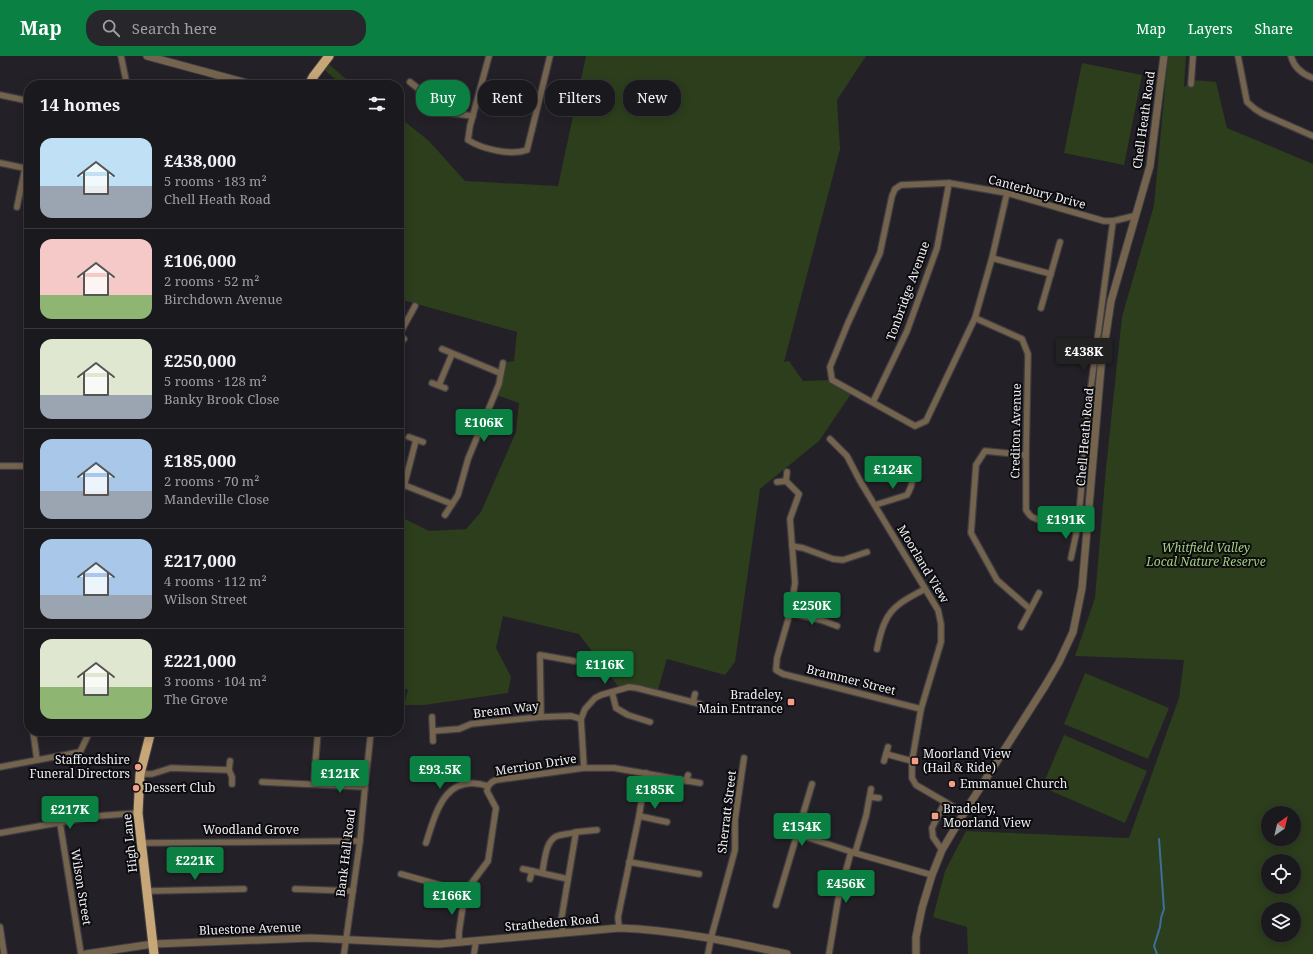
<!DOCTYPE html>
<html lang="en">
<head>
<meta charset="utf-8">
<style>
  body { margin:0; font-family:"Noto Serif",serif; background:#27262a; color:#f1f3f6; height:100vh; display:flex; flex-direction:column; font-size:15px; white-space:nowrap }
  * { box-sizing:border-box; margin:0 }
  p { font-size:13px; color:#9fa0a4 }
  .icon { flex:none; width:22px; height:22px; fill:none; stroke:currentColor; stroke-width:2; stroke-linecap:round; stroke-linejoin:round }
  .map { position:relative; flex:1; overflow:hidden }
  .sheet { position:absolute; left:24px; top:24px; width:380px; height:656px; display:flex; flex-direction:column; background:#1a191d; border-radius:16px; box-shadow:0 2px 10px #0003,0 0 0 1px #38383b }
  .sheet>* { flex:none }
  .guide { position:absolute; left:416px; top:24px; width:380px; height:36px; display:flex; gap:8px }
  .needle { width:26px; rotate:34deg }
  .fabs { position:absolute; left:1261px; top:750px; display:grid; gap:8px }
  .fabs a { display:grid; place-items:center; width:40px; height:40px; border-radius:50%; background:#1a191d; box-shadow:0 2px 10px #0003,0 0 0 1px #38383b; font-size:20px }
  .price { position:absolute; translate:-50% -34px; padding:0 9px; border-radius:4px; background:#0b8043; color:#fff; font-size:13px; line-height:26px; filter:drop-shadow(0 1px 2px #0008) }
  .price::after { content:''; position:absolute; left:50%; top:24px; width:12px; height:9px; margin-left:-6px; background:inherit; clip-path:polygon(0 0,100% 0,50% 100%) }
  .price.on { background:#222; color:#fff }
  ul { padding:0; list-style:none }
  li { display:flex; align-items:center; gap:12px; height:100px; padding:0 16px }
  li+li { border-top:1px solid #38383b }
  li span { display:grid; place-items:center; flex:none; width:112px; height:80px; border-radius:12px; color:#555 }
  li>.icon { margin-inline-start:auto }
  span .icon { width:48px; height:48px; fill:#fffc; stroke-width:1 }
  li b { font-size:17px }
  h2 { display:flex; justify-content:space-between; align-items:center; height:48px; padding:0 16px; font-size:17px }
  .tag { padding:0 14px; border-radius:16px; background:#1a191d; box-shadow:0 2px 10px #0003,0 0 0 1px #38383b; font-size:14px; line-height:36px }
  .tag.on { background:#0b8043; color:#fff }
  header { display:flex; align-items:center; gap:24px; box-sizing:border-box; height:56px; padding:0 20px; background:#0b8043; color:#fff }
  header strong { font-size:19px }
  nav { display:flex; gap:22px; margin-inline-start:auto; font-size:14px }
  .search { width:280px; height:36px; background:#27262a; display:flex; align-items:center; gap:10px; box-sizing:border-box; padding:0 14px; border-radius:16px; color:#9fa0a4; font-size:15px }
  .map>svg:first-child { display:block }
  .green { fill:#2c3e1c; fill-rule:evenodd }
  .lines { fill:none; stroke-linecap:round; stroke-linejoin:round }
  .stream { stroke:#3e6f9a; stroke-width:2 }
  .minor-casing { stroke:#403e44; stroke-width:8 }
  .tertiary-casing { stroke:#403e44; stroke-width:9 }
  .primary-casing { stroke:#403e44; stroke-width:11 }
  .minor { stroke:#74644e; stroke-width:5.5 }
  .tertiary { stroke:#74644e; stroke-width:7 }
  .primary { stroke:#c7a677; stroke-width:9 }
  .poi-dot { fill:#f49e89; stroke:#0c0b0e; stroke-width:1.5 }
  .labels { text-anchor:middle; stroke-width:4; stroke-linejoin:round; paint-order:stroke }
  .street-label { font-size:12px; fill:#f0eff4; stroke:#0c0b0e }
  .park-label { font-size:12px; font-style:italic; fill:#a2ce7e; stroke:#0c0b0e }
  .poi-label { font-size:12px; fill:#f0eff4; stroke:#0c0b0e; text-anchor:start }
</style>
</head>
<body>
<header>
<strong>Map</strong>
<div class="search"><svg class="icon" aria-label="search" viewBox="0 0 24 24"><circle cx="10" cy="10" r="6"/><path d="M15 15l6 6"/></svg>Search here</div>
<nav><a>Map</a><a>Layers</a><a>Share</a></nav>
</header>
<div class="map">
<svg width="1313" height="898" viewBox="0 0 1313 898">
  <rect width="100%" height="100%" fill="#232127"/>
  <g class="green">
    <polygon points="586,0 866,0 837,44 840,93 784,306 789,305 803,325 832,324 853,335 819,385 760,433 735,606 725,619 667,603 657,637 629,631 620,633 579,578 503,560 496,592 511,621 508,637 424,649 404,649 408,634 399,629 399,460 429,475 466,473 481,456 516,376 519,347 494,338 503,307 514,305 517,276 399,243 399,61 429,85 465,125 558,130"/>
    <path d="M1168,0H1186L1184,31L1193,24L1216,26L1227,72L1313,108V898H968L967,871L933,861L945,815L966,775L1129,782L1179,642L1184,604L1075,600L1095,542L1106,412L1122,261L1154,149ZM1268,757H1294V783H1268ZM1268,805H1294V831H1268ZM1268,853H1294V879H1268Z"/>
    <polygon points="325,5 353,29 342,29 320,10"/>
    <polygon points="1082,7 1142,19 1124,109 1064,97"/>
    <polygon points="1085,617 1169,652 1148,703 1064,668"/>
    <polygon points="1064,679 1147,715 1125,767 1042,731"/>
  </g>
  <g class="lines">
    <polyline class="stream" points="1157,898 1154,890 1160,871 1161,862 1164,853 1159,783"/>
    <g class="minor-casing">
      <g id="minor">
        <polyline points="121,0 127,29"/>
        <path d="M489,0L470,70L468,84C482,93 511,100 527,94L550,0"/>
        <polyline points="1238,0 1247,46 1255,53 1263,58 1313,80"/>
        <path d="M1291,0C1294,12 1302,18 1313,22"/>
        <polyline points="410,26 449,57 473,60"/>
        <polyline points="1191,28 1193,0"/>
        <polyline points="0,39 29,45"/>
        <polyline points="0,107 29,113"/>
        <polyline points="1007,137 992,202 975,262 926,365 915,370 832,324 830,311 848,267 880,197 892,140 895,133 901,129 949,127 1007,137 1104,165 1113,165 1134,160"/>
        <polyline points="17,151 25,112"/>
        <polyline points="992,202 1051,218"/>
        <polyline points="1041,252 1060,186"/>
        <path d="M975,262L1022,283L1028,298L1026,399V454C1028,457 1029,459 1032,461C1043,467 1076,470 1088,469"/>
        <polyline points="399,279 415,250"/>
        <polyline points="399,279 404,283"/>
        <polyline points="442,293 500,317"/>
        <polyline points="432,327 445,332"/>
        <polyline points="439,329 452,298"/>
        <polyline points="873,346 907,275 937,192 949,127"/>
        <polyline points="409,381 423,386"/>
        <polyline points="830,383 847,400 860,425 938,554 941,568 941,586 921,653 912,705 912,722 916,729 964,757"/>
        <polyline points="1026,399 985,395 976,409 971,477 997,524 1030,553"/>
        <polyline points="0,410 29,410"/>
        <polyline points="786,425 799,438 790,463 795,527 790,557 777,602 776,614 783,618 921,653"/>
        <polyline points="786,425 787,416"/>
        <polyline points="777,426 786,425"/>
        <polyline points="399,427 452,448"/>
        <polyline points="404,430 416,384"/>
        <path d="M875,449L907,439C912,430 915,422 908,414L903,413"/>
        <polyline points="445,459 458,439 468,403 499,328 503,307"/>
        <polyline points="792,490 803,492 833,503 843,504 867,496"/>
        <polyline points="1071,502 1078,469 1090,338 1113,165"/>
        <polyline points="790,557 821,564 837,570"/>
        <polyline points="1021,571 1039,537"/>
        <path d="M877,593C879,584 881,574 885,566C892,549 910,541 925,533"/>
        <polyline points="612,636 616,652 628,659 650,666"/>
        <polyline points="693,646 695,638"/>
        <polyline points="432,661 433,685"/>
        <polyline points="541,661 540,599 574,605"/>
        <polyline points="33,675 37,704"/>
        <polyline points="433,675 459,673 471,668 541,661 571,660 581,663"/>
        <polyline points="886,698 912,705"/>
        <polyline points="884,705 888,691"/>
        <polyline points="0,711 75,697 80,696 90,675"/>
        <polyline points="584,712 581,663 585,653 595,642 601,639 629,631 637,632 700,648"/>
        <polyline points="229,714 232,721 232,728"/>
        <polyline points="140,718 152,718 171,712 229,714 230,705"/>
        <polyline points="686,725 688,719"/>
        <polyline points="262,726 365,731"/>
        <polyline points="317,728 314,723 318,675"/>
        <polyline points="488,730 492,726 496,724 584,712 614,712 700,727"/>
        <polyline points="870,741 879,742"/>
        <polyline points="639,760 667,766"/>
        <polyline points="60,767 81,898"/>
        <polyline points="576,776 597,774"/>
        <polyline points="0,777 97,760 138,757"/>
        <polyline points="797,778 855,797 932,819"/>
        <polyline points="141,787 360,785"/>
        <path d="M426,787C436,756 445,716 488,730"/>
        <polyline points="942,794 933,781 932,772 945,746"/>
        <polyline points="855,797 866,760 871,733"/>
        <polyline points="629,806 699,818"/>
        <polyline points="523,813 568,823"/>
        <path d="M542,817C545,805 545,785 557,780C563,778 570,778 576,776L561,865L563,877"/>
        <polyline points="401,818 465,836"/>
        <polyline points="530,823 532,815"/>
        <polyline points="295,833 353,835"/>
        <polyline points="147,835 244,833"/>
        <polyline points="776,849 812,728"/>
        <polyline points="0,871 4,898"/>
        <polyline points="619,872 618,861 639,760 646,717"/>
        <polyline points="459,886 459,876 465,836 488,805 496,752 487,735 488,730"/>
        <polyline points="344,898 360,785 365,731 371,675"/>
        <polyline points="474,898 476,885"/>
        <polyline points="708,898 711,882 735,794 735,764 744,702"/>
        <polyline points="829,898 838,844 851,796"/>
      </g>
    </g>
    <g class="tertiary-casing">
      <g id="tertiary">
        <polyline points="147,0 254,29"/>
        <path d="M86,898L153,888L311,882L439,888L619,872C676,874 732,886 787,898"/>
        <polyline points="916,898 916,881 922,852 932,819 942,794 964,757 1045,630 1059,606 1073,576 1082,532 1101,311 1111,245 1150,110 1164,0"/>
      </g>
    </g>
    <g class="primary-casing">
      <g id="primary">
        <polyline points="309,29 313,21 329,0"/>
        <polyline points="151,675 140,718 138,757 154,898"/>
      </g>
    </g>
    <use href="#minor" class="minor"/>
    <use href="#tertiary" class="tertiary"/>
    <use href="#primary" class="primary"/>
  </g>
  <g class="poi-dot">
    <rect x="787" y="642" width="8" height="8" rx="2"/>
    <rect x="911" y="701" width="8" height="8" rx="2"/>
    <circle cx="138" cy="711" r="4"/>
    <circle cx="952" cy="728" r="4"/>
    <circle cx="136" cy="732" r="4"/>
    <rect x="931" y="756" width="8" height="8" rx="2"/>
  </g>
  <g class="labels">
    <g class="street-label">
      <text transform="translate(1144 64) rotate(-82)" y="4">Chell Heath Road</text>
      <text transform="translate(1037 136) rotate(15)" y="4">Canterbury Drive</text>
      <text transform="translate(908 235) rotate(-70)" y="4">Tonbridge Avenue</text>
      <text transform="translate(1016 375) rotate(-89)" y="4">Crediton Avenue</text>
      <text transform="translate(1085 381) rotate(-85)" y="4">Chell Heath Road</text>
      <text transform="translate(923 508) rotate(59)" y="4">Moorland View</text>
      <text transform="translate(851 624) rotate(14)" y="4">Brammer Street</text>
      <text transform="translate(506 654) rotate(-7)" y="4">Bream Way</text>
      <text transform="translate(536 709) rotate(-9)" y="4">Merrion Drive</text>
      <text transform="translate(727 756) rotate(-83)" y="4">Sherratt Street</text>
      <text x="251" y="778">Woodland Grove</text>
      <text transform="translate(130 787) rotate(-96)" y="4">High Lane</text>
      <text transform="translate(346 797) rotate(-83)" y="4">Bank Hall Road</text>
      <text transform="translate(81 831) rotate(81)" y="4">Wilson Street</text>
      <text transform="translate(552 867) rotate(-5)" y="4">Stratheden Road</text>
      <text transform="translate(250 873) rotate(-2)" y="4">Bluestone Avenue</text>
    </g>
    <g class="park-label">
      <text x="1206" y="496">Whitfield Valley<tspan x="1206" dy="14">Local Nature Reserve</tspan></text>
    </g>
    <g class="poi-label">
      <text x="783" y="643" text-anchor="end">Bradeley,<tspan x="783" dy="14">Main Entrance</tspan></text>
      <text x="923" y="702">Moorland View<tspan x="923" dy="14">(Hail &amp; Ride)</tspan></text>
      <text x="130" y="708" text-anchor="end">Staffordshire<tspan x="130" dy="14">Funeral Directors</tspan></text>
      <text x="960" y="732">Emmanuel Church</text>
      <text x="144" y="736">Dessert Club</text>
      <text x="943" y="757">Bradeley,<tspan x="943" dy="14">Moorland View</tspan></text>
    </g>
  </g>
</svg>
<div class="fabs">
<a><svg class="needle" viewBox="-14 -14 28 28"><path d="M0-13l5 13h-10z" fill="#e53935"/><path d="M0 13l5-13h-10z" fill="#9fa0a4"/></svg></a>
<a><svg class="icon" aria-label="locate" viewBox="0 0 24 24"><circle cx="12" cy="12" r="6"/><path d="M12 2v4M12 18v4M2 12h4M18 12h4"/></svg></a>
<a><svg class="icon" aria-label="layers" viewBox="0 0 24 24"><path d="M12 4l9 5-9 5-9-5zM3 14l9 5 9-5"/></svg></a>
</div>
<b class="price on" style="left:1084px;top:316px">£438K</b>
<b class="price" style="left:484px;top:387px">£106K</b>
<b class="price" style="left:893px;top:434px">£124K</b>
<b class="price" style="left:1066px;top:484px">£191K</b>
<b class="price" style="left:812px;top:570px">£250K</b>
<b class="price" style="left:605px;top:629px">£116K</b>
<b class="price" style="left:440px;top:734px">£93.5K</b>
<b class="price" style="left:340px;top:738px">£121K</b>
<b class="price" style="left:655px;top:754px">£185K</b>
<b class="price" style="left:70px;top:774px">£217K</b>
<b class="price" style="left:802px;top:791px">£154K</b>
<b class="price" style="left:195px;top:825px">£221K</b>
<b class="price" style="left:846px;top:848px">£456K</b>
<b class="price" style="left:452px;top:860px">£166K</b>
<div class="guide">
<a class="tag on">Buy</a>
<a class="tag">Rent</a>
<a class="tag">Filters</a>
<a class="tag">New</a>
</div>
<section class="sheet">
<h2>14 homes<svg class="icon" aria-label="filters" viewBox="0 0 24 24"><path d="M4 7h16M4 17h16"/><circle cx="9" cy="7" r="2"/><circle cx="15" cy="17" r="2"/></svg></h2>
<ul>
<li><span style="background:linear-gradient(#bfe0f5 60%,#9aa5b1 0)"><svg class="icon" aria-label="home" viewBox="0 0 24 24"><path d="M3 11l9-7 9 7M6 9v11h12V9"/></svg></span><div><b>£438,000</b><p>5 rooms · 183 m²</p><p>Chell Heath Road</p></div></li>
<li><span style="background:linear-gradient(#f6c9c9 70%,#8fb573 0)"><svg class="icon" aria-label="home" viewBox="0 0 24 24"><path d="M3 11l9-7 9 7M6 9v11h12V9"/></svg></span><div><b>£106,000</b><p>2 rooms · 52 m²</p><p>Birchdown Avenue</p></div></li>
<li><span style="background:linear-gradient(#dfe7d0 70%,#9aa5b1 0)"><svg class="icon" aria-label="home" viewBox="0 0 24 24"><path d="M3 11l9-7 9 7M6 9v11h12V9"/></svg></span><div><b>£250,000</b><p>5 rooms · 128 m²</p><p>Banky Brook Close</p></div></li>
<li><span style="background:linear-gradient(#a9c7e8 65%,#9aa5b1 0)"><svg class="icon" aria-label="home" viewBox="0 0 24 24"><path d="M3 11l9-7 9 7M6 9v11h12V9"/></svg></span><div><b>£185,000</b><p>2 rooms · 70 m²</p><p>Mandeville Close</p></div></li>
<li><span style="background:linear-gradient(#a9c7e8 70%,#9aa5b1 0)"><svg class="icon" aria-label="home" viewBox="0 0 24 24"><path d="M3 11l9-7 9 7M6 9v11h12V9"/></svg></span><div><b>£217,000</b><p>4 rooms · 112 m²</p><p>Wilson Street</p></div></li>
<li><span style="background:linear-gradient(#dfe7d0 60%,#8fb573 0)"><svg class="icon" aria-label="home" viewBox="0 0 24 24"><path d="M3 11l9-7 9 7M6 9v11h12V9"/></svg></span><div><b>£221,000</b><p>3 rooms · 104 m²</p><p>The Grove</p></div></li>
</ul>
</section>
</div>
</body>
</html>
